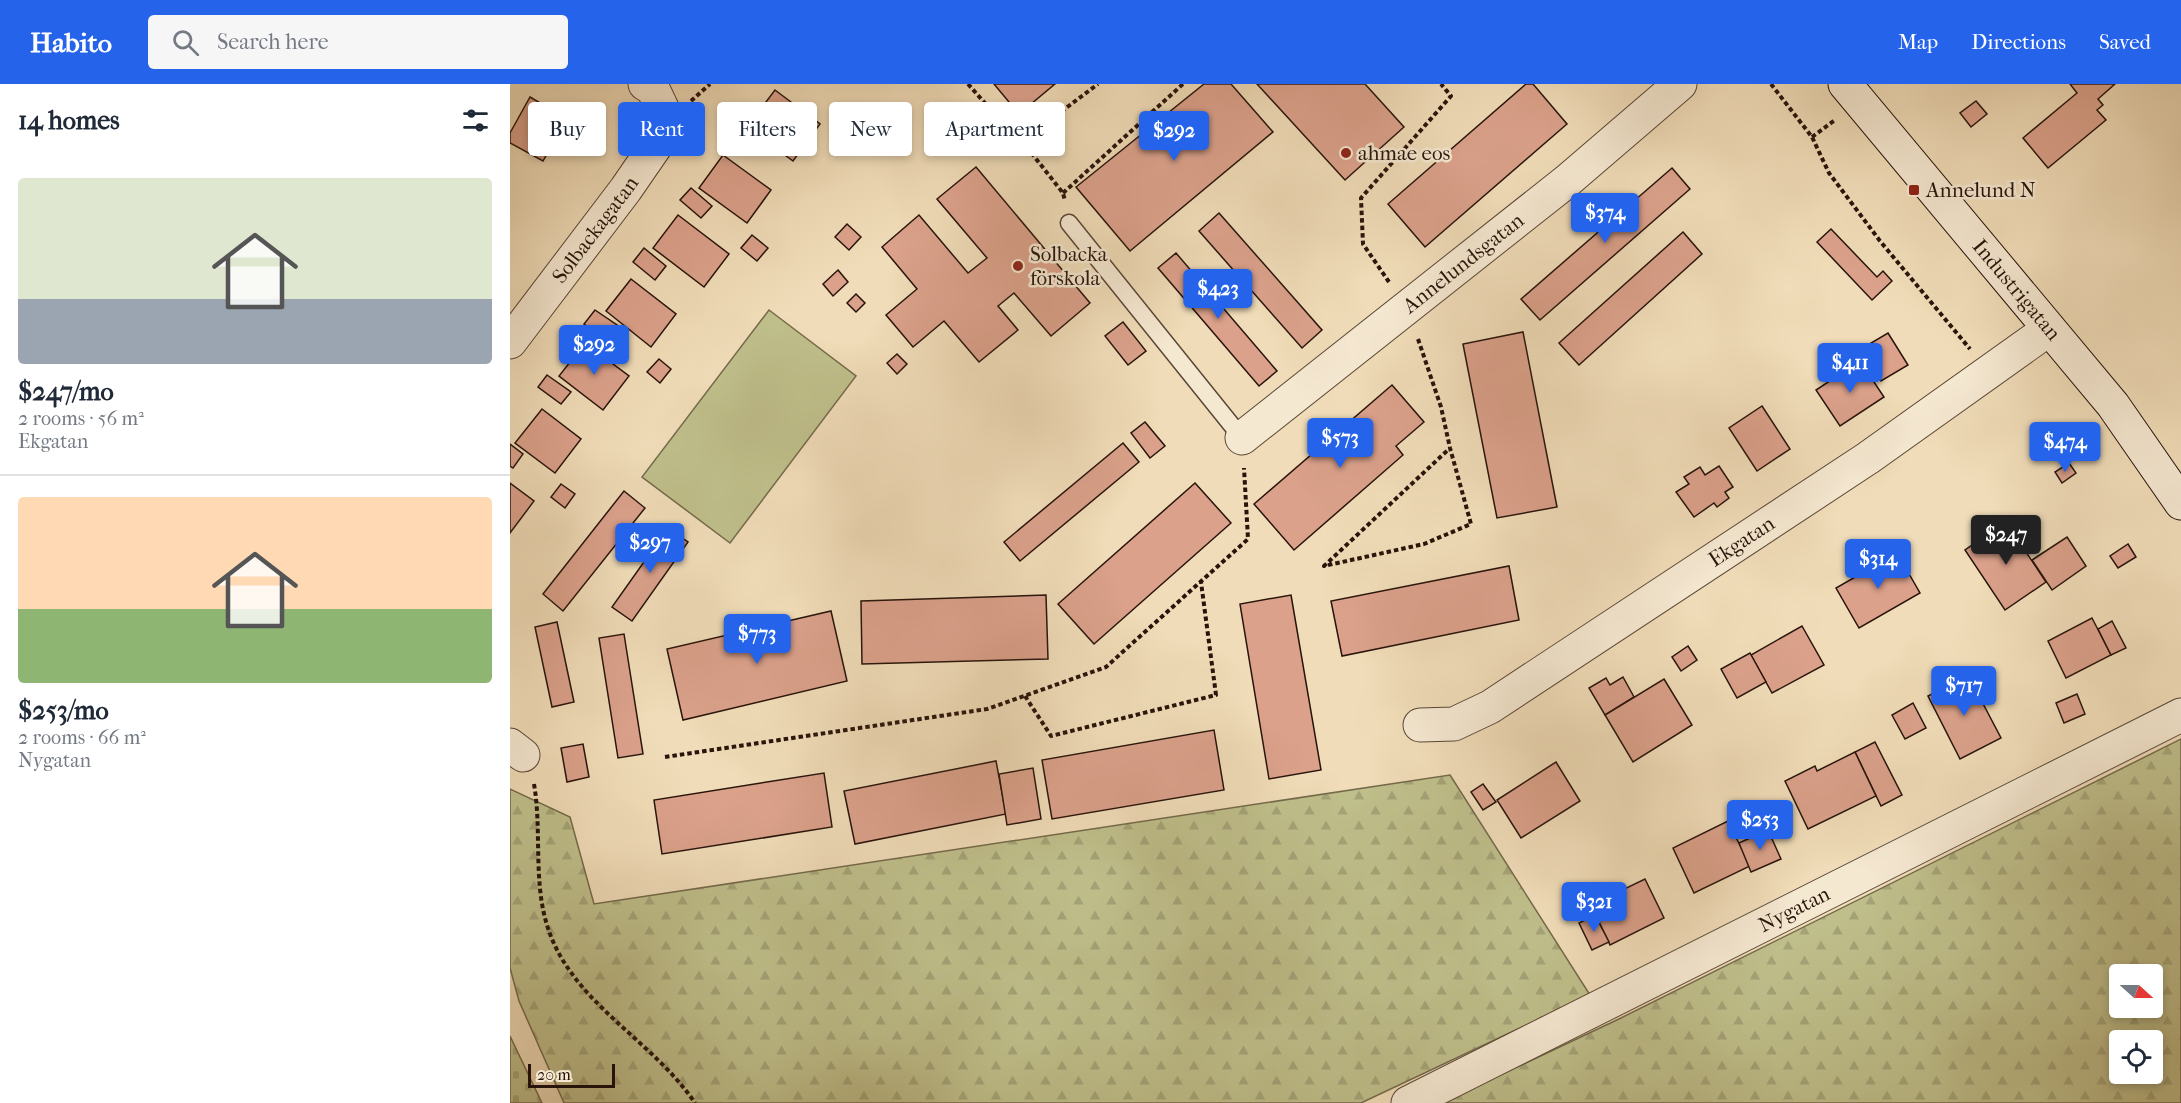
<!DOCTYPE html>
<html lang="en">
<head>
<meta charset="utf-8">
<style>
  body { margin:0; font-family:"IM FELL French Canon",serif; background:#f6f6f7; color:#1f2937; height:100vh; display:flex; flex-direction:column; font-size:22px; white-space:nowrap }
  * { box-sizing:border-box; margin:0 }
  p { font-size:20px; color:#747a83 }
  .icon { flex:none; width:33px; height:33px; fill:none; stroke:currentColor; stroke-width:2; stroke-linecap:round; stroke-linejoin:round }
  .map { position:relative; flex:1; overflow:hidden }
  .side { display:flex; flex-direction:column; background:#fff; width:510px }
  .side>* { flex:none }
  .guide { position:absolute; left:18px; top:18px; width:570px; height:54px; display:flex; gap:12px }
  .needle { width:39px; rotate:111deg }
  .tools { position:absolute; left:1599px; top:880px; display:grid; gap:12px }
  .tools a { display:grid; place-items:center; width:54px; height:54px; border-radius:6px; background:#fff; box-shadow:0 3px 9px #0003; font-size:30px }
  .scale { position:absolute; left:18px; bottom:15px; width:87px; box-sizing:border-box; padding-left:6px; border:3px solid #28140b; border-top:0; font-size:16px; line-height:21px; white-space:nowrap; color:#28140b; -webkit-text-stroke:4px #f5e8d1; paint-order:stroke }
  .price { position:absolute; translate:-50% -51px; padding:0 14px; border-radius:6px; background:#2563eb; color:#fff; font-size:20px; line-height:39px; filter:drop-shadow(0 2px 3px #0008) }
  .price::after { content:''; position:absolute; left:50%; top:36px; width:18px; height:14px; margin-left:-9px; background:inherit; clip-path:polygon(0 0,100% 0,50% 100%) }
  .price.current { background:#222; color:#fff }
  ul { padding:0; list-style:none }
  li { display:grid; align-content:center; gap:12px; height:318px; padding:0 18px }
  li+li { border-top:2px solid #e0e1e3 }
  li span { display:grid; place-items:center; height:186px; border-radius:6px; color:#555 }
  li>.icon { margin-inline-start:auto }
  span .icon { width:108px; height:108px; fill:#fffc; stroke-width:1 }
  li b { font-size:26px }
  h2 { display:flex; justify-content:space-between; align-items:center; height:72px; padding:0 18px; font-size:26px }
  .pill { padding:0 21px; border-radius:6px; background:#fff; box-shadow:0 3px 9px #0003; font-size:21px; line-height:54px }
  .pill.current { background:#2563eb; color:#fff }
  header { display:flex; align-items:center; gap:36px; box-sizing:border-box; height:84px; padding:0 30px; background:#2563eb; color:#fff }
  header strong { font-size:28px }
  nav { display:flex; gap:33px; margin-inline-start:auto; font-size:21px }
  .search { width:420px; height:54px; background:#f6f6f7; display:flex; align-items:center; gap:15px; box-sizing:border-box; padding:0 21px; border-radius:6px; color:#747a83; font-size:22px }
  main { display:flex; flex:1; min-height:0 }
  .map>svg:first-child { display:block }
  .green { fill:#bfbf8b; stroke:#746a4b; stroke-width:1.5 }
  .forest { fill:url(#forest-firs); stroke:#746a4b; stroke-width:1.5; fill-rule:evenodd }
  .cemetery { fill:url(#cemetery-stones); stroke:#746a4b; stroke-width:1.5 }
  .building { fill:#dba18b; stroke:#28140b; stroke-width:1.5 }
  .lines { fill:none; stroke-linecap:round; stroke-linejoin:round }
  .lane-casing { stroke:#5a4636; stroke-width:19 }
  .street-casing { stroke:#5a4636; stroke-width:35 }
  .secondary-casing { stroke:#28140b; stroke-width:35 }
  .path { stroke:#28140b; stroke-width:4; stroke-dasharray:4.5 3; stroke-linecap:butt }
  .lane { stroke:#f5e8d1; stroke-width:16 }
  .street { stroke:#f5e8d1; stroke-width:33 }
  .secondary { stroke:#f5e8d1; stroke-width:33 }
  .poi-dot { fill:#8f2418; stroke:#f5e8d1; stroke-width:2 }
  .labels { text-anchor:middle; stroke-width:5; stroke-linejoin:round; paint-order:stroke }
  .poi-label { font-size:21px; fill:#28140b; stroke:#f5e8d1; text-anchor:start }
  .street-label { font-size:21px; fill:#28140b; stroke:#f5e8d1 }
</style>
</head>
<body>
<header>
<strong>Habito</strong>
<div class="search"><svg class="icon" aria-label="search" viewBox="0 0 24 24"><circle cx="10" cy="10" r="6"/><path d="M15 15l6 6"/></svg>Search here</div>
<nav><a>Map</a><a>Directions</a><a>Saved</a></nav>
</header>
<main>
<section class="side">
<h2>14 homes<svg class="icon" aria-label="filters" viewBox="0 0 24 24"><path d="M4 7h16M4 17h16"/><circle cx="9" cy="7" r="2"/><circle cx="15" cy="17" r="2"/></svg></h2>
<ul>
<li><span style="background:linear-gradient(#dfe7d0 65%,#9aa5b1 0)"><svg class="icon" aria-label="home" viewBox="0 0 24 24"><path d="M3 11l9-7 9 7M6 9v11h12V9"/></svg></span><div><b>$247/mo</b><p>2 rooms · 56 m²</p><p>Ekgatan</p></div></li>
<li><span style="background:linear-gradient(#ffd9b3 60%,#8fb573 0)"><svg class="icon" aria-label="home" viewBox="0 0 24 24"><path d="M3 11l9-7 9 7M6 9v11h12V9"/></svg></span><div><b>$253/mo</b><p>2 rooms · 66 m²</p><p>Nygatan</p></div></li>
</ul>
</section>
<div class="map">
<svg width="1671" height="1019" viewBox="0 0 1671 1019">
  <defs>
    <pattern id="forest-firs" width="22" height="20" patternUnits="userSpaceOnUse" patternTransform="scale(1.5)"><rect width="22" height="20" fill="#bfbf8b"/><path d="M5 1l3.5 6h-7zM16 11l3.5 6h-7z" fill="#a4a377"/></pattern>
    <pattern id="cemetery-stones" width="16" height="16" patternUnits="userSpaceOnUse" patternTransform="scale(1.5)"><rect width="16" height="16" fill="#bfbf8b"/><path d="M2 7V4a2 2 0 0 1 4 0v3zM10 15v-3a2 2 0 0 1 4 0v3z" fill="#a4a377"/></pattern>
  </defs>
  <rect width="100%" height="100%" fill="#f0dcb8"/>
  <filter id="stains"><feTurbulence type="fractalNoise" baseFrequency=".00333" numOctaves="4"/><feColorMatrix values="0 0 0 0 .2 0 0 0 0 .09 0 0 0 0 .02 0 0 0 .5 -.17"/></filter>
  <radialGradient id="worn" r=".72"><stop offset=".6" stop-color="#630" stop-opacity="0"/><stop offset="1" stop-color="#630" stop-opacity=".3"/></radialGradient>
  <polygon class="green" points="259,226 346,292 220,459 132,393"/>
  <g class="forest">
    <path d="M1671,655V1019H931L1111,934ZM1610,891H1642V924H1610ZM1610,957H1642V990H1610Z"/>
    <polygon points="940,691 1080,911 851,1019 54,1019 9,917 0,884 0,705 60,733 84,820"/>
  </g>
  <polygon class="cemetery" points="0,952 32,1019 0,1019"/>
  <g class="building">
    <polygon points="484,0 545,0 509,30"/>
    <polygon points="694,0 721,0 763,48 620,167 566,103"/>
    <polygon points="747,0 855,0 894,43 835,96"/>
    <polygon points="1016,0 1023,0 1057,40 915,163 878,120"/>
    <polygon points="1560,0 1605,0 1588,15 1593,21 1587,26 1596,36 1538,84 1513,54 1567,9"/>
    <polygon points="265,6 310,40 283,77 237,43"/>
    <polygon points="20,13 57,35 33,77 0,59 0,49"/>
    <polygon points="1466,17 1477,30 1461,43 1450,29"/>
    <polygon points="69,19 87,28 71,57 53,48"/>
    <polygon points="228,41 250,58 241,70 219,53"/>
    <polygon points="213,71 261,106 237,139 189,104"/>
    <polygon points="466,83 580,219 541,252 504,209 488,222 508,246 469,278 434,237 403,263 376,231 407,205 372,163 409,131 458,189 477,174 427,115"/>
    <polygon points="1162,84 1180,105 1030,236 1011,215"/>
    <polygon points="181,104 202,122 191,134 170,116"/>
    <polygon points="709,129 812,246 792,264 689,147"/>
    <polygon points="168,131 219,170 194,203 143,164"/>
    <polygon points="337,140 351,153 339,166 325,153"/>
    <polygon points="1321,145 1367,193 1373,187 1382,197 1362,216 1307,158"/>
    <polygon points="1173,148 1192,170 1069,281 1049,259"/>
    <polygon points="242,151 258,164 247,177 231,164"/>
    <polygon points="134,164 156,182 145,196 123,178"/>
    <polygon points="666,169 767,287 749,302 648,184"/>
    <polygon points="328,186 338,198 323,212 313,200"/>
    <polygon points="121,195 166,230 141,263 96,227"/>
    <polygon points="346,210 355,219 346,228 337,219"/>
    <polygon points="85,226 110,243 99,258 74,240"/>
    <polygon points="613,238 636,267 618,281 595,252"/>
    <polygon points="1013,248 1047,423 987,434 953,260"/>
    <polygon points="1378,249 1398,281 1371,297 1351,265"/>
    <polygon points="75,259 119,292 93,326 49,292"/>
    <polygon points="387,270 397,280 387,290 377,279"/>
    <polygon points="149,275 161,285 150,299 137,288"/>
    <polygon points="1350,277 1374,313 1330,342 1306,306"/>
    <polygon points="37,291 61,308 51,320 28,303"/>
    <polygon points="882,301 914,338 886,362 893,371 784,466 744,420"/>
    <polygon points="1252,322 1280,365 1247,387 1219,344"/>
    <polygon points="32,325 71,355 45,389 5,359"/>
    <polygon points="635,338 655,362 640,374 621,349"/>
    <polygon points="613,359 629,378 510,477 494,458"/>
    <polygon points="0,360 13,370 3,384 0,382"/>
    <polygon points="1559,379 1566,389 1552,399 1545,388"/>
    <polygon points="1209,382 1223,403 1215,408 1219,414 1207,423 1204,419 1184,433 1166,408 1179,400 1174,393 1190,383 1195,391"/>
    <polygon points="0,399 24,417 0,449"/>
    <polygon points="685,399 721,439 584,560 548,520"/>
    <polygon points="51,400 65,410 55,424 41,413"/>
    <polygon points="114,407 135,424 53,527 33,510"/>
    <polygon points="1496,438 1536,498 1495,526 1455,466"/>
    <polygon points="158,444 178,458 122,537 102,523"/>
    <polygon points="1557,453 1576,482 1542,506 1522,476"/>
    <polygon points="1618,460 1626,473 1608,484 1600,472"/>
    <polygon points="1387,469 1410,509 1349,544 1326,504"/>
    <polygon points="999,482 1009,536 832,572 821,517"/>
    <polygon points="536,511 538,575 352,580 351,517"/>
    <polygon points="781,511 811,686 759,695 730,520"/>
    <polygon points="321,527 337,597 173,636 157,565"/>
    <polygon points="1582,534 1601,571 1556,594 1538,557"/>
    <polygon points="1602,537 1616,564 1601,571 1588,545"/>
    <polygon points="47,538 64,618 42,623 25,543"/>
    <polygon points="1292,542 1314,581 1262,609 1241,571"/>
    <polygon points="114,550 133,670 108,674 89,554"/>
    <polygon points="1178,562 1187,576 1171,587 1162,573"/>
    <polygon points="1240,569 1256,598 1227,614 1211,585"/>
    <polygon points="1458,591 1491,654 1450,675 1418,612"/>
    <polygon points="1113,593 1124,613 1095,631 1079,604 1096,594 1100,601"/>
    <polygon points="1154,595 1182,641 1123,678 1095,631"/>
    <polygon points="1567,610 1575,630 1554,639 1546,619"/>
    <polygon points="1403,619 1416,644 1395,655 1382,631"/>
    <polygon points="704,646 714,706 542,735 532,676"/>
    <polygon points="1365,658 1392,711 1371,722 1345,668"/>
    <polygon points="73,660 79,693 57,698 51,664"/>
    <polygon points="1345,668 1366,712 1298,745 1275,697 1305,682 1307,687"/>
    <polygon points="486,677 496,730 345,760 334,707"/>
    <polygon points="1046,678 1070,717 1011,754 987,716"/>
    <polygon points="523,684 531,735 497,741 489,690"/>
    <polygon points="314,689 322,743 152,770 144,716"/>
    <polygon points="973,700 986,718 973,726 961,708"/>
    <polygon points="1218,737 1240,782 1184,809 1163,764"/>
    <polygon points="1258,746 1271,775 1241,788 1229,759"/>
    <polygon points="1135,795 1154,834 1100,861 1081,821"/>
    <polygon points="1085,831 1099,858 1082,866 1069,839"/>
  </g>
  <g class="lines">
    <g class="lane-casing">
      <polyline id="lane" points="559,139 732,354"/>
    </g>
    <g class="street-casing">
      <g id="street">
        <path id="s1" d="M0,258L116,105L160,41L143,5L135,0"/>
        <path id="s2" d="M732,354L1057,97L1170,0"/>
        <path id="s3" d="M910,641L944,640L980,623L1358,374L1539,245"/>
        <polyline points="0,661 13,671"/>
        <path id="s4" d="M898,1019L1671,631"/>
      </g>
    </g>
    <g class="secondary-casing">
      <g id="secondary">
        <path id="s5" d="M1335,0L1603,321L1671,419"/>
      </g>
    </g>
    <g class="path">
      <polyline points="458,0 497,44 512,57 588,0"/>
      <polyline points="1261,0 1302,53 1319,89 1370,157 1460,265"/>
      <polyline points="181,17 200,0"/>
      <polyline points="1302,53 1325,36"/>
      <polyline points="512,57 553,109 555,117"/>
      <polyline points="553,109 673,0"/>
      <polyline points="879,198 853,160 851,114 941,12 931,0"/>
      <polyline points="908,255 931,323 940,364 961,440 914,460 814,482 940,364"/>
      <polyline points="515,612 541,652 706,611 691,498"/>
      <polyline points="155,673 477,625 596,583 738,455 734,384"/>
      <path d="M24,700C32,746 23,796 37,841C60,918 142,955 185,1019"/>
    </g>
    <use href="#lane" class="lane"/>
    <use href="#street" class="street"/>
    <use href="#secondary" class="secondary"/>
  </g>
  <g class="poi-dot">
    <circle cx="836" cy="69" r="6"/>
    <rect x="1398" y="100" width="12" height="12" rx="3"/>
    <circle cx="508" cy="182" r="6"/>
  </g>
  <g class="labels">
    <g class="poi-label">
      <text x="848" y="76">ahmae eos</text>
      <text x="1416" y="113">Annelund N</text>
      <text x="520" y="177">Solbacka<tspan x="520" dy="24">förskola</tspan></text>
    </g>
    <g class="street-label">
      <text dy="7" stroke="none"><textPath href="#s1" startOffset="141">Solbackagatan</textPath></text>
      <text dy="7" stroke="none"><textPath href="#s2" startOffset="282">Annelundsgatan</textPath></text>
      <text dy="7" stroke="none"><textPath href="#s5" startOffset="268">Industrigatan</textPath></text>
      <text dy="7" stroke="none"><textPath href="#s3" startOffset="375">Ekgatan</textPath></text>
      <text dy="7" stroke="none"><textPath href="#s4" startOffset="432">Nygatan</textPath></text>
    </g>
  </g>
  <rect width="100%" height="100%" filter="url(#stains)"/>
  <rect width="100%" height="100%" fill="url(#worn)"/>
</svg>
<div class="tools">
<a><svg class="needle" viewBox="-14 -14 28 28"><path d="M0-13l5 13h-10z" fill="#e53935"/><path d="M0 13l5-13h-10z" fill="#747a83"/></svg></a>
<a><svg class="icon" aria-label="locate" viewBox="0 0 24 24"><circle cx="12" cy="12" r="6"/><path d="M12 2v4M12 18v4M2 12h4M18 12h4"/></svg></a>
</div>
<div class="scale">20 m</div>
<b class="price" style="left:664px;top:78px">$292</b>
<b class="price" style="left:1095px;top:160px">$374</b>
<b class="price" style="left:708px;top:236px">$423</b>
<b class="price" style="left:84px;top:292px">$292</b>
<b class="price" style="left:1340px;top:310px">$411</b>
<b class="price" style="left:830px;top:385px">$573</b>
<b class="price" style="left:1555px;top:389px">$474</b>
<b class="price current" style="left:1496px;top:482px">$247</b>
<b class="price" style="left:140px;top:490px">$297</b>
<b class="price" style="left:1368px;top:506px">$314</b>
<b class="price" style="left:247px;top:581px">$773</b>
<b class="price" style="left:1454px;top:633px">$717</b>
<b class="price" style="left:1250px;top:767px">$253</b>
<b class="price" style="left:1084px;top:849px">$321</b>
<div class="guide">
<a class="pill">Buy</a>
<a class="pill current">Rent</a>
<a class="pill">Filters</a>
<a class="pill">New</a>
<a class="pill">Apartment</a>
</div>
</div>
</main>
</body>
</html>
